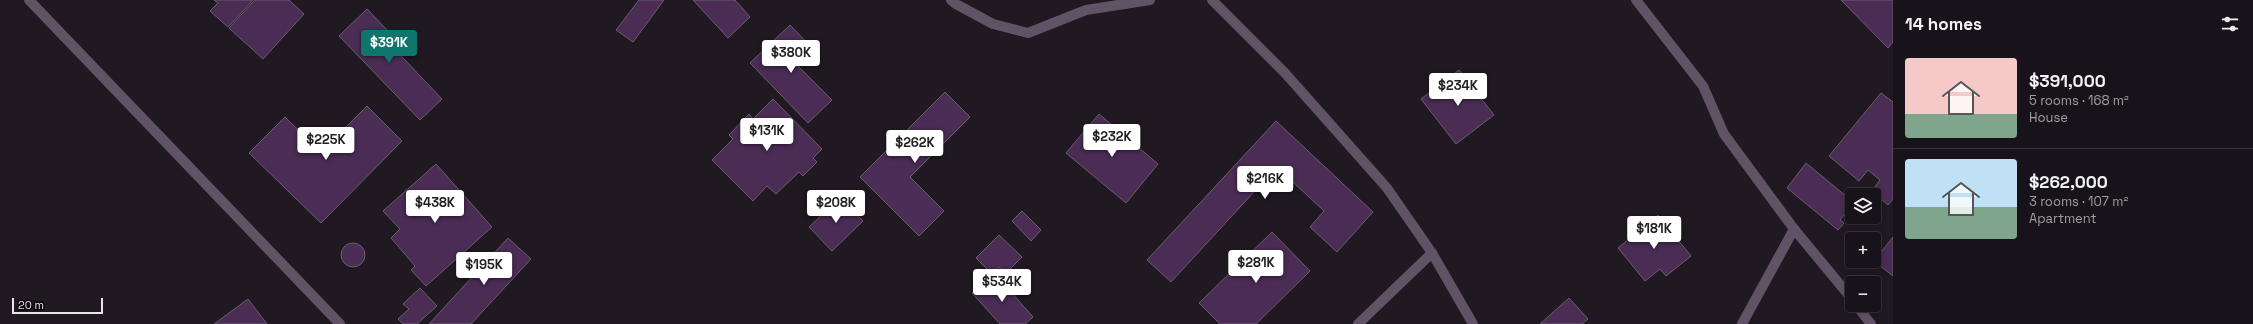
<!DOCTYPE html>
<html lang="en">
<head>
<meta charset="utf-8">
<style>
  body { margin:0; font-family:"Space Grotesk",sans-serif; background:#211c23; color:#f1f3f6; height:100vh; display:flex; flex-direction:column; font-size:15px; white-space:nowrap }
  * { box-sizing:border-box; margin:0 }
  p { font-size:13px; color:#9f9ea2 }
  .icon { flex:none; width:22px; height:22px; fill:none; stroke:currentColor; stroke-width:2; stroke-linecap:round; stroke-linejoin:round }
  .map { position:relative; flex:1; overflow:hidden }
  .drawer { display:flex; flex-direction:column; background:#18131a; width:360px }
  .drawer>* { flex:none }
  .buttons { position:absolute; left:1845px; top:188px; display:grid; gap:8px }
  .buttons a { display:grid; place-items:center; width:36px; height:36px; border-radius:4px; background:#18131a; box-shadow:0 2px 6px #0003,0 0 0 1px #363239; font-size:20px }
  .scale { position:absolute; left:12px; bottom:10px; width:91px; box-sizing:border-box; padding-left:4px; border:2px solid #e8e4ea; border-top:0; font-size:11px; line-height:14px; white-space:nowrap; color:#e8e4ea; -webkit-text-stroke:3px #080609; paint-order:stroke }
  .price { position:absolute; translate:-50% -34px; padding:0 9px; border-radius:4px; background:#fff; color:#222; font-size:13px; line-height:26px; filter:drop-shadow(0 1px 2px #0008) }
  .price::after { content:''; position:absolute; left:50%; top:24px; width:12px; height:9px; margin-left:-6px; background:inherit; clip-path:polygon(0 0,100% 0,50% 100%) }
  .price.current { background:#0f766e; color:#fff }
  ul { padding:0; list-style:none }
  li { display:flex; align-items:center; gap:12px; height:100px; padding:0 12px }
  li+li { border-top:1px solid #363239 }
  li span { display:grid; place-items:center; flex:none; width:112px; height:80px; border-radius:4px; color:#555 }
  li>.icon { margin-inline-start:auto }
  span .icon { width:48px; height:48px; fill:#fffc; stroke-width:1 }
  li b { font-size:17px }
  h2 { display:flex; justify-content:space-between; align-items:center; height:48px; padding:0 12px; font-size:17px }
  main { display:flex; flex:1; min-height:0 }
  .map>svg:first-child { display:block }
  .building { fill:#4a2c54; stroke:#675f6a }
  .lines { fill:none; stroke-linecap:round; stroke-linejoin:round }
  .street { stroke:#615366; stroke-width:10 }
</style>
</head>
<body>
<main>
<div class="map">
<svg width="1893" height="324" viewBox="0 0 1893 324">
  <rect width="100%" height="100%" fill="#201922"/>
  <g class="building">
    <polygon points="214,0 253,0 228,27 210,11 218,3"/>
    <polygon points="255,0 289,0 304,14 263,59 229,28"/>
    <polygon points="639,0 664,0 633,42 616,30"/>
    <polygon points="693,0 735,0 750,17 728,38"/>
    <polygon points="1841,0 1893,0 1893,42 1888,48"/>
    <polygon points="367,9 390,33 384,38 442,99 420,120 339,36"/>
    <polygon points="790,25 811,47 795,63 832,100 808,123 750,63"/>
    <polygon points="1459,70 1494,115 1456,144 1421,99"/>
    <polygon points="945,92 970,117 910,177 944,211 919,236 860,177"/>
    <polygon points="1881,93 1893,102 1893,199 1888,205 1872,191 1880,180 1868,170 1859,181 1829,156"/>
    <polygon points="773,99 822,149 813,158 817,162 803,176 799,172 776,194 767,186 753,201 712,160 733,139 729,135 749,114 753,119"/>
    <polygon points="367,106 402,141 321,223 249,153 285,117 321,152"/>
    <polygon points="1099,114 1158,164 1126,203 1066,153"/>
    <polygon points="1276,121 1373,212 1337,252 1310,227 1324,211 1277,167 1171,282 1147,260"/>
    <polygon points="1806,163 1852,201 1852,205 1840,220 1844,223 1838,230 1787,188"/>
    <polygon points="436,164 492,227 426,286 411,270 415,266 391,238 400,229 383,211"/>
    <polygon points="840,198 863,221 832,251 809,227"/>
    <polygon points="1022,211 1041,230 1031,241 1012,221"/>
    <polygon points="1658,215 1691,256 1666,276 1660,269 1645,281 1618,248"/>
    <polygon points="1272,232 1310,271 1256,324 1220,324 1199,303"/>
    <polygon points="999,235 1022,257 1005,274 999,267 992,274 976,258"/>
    <polygon points="1893,237 1893,276 1874,261"/>
    <polygon points="508,238 531,259 471,324 429,324"/>
    <circle cx="353" cy="255" r="12"/>
    <polygon points="995,274 1033,317 1025,324 1000,324 972,293"/>
    <polygon points="420,288 437,306 417,324 403,324 398,319 409,309 403,304"/>
    <polygon points="1569,298 1588,319 1582,324 1540,324"/>
    <polygon points="248,299 267,324 214,324"/>
  </g>
  <g class="lines">
    <g class="street">
      <polyline points="29,0 340,324"/>
      <polyline points="951,0 956,4 993,24 1028,33 1086,10 1150,0"/>
      <polyline points="1212,0 1285,73 1387,188 1432,253 1473,324"/>
      <polyline points="1636,0 1703,86 1724,134 1794,229 1852,299"/>
      <polyline points="1856,305 1871,324"/>
      <polyline points="1358,324 1432,253"/>
      <polyline points="1742,324 1794,229"/>
    </g>
  </g>
</svg>
<div class="buttons">
<a><svg class="icon" aria-label="layers" viewBox="0 0 24 24"><path d="M12 4l9 5-9 5-9-5zM3 14l9 5 9-5"/></svg></a>
<a>+</a>
<a>−</a>
</div>
<div class="scale">20 m</div>
<b class="price current" style="left:389px;top:64px">$391K</b>
<b class="price" style="left:791px;top:74px">$380K</b>
<b class="price" style="left:1458px;top:107px">$234K</b>
<b class="price" style="left:767px;top:152px">$131K</b>
<b class="price" style="left:1112px;top:158px">$232K</b>
<b class="price" style="left:326px;top:161px">$225K</b>
<b class="price" style="left:915px;top:164px">$262K</b>
<b class="price" style="left:1265px;top:200px">$216K</b>
<b class="price" style="left:435px;top:224px">$438K</b>
<b class="price" style="left:836px;top:224px">$208K</b>
<b class="price" style="left:1654px;top:250px">$181K</b>
<b class="price" style="left:1256px;top:284px">$281K</b>
<b class="price" style="left:484px;top:286px">$195K</b>
<b class="price" style="left:1002px;top:303px">$534K</b>
</div>
<section class="drawer">
<h2>14 homes<svg class="icon" aria-label="filters" viewBox="0 0 24 24"><path d="M4 7h16M4 17h16"/><circle cx="9" cy="7" r="2"/><circle cx="15" cy="17" r="2"/></svg></h2>
<ul>
<li><span style="background:linear-gradient(#f6c9c9 70%,#7fa58c 0)"><svg class="icon" aria-label="home" viewBox="0 0 24 24"><path d="M3 11l9-7 9 7M6 9v11h12V9"/></svg></span><div><b>$391,000</b><p>5 rooms · 168 m²</p><p>House</p></div></li>
<li><span style="background:linear-gradient(#bfe0f5 60%,#7fa58c 0)"><svg class="icon" aria-label="home" viewBox="0 0 24 24"><path d="M3 11l9-7 9 7M6 9v11h12V9"/></svg></span><div><b>$262,000</b><p>3 rooms · 107 m²</p><p>Apartment</p></div></li>
</ul>
</section>
</main>
</body>
</html>
